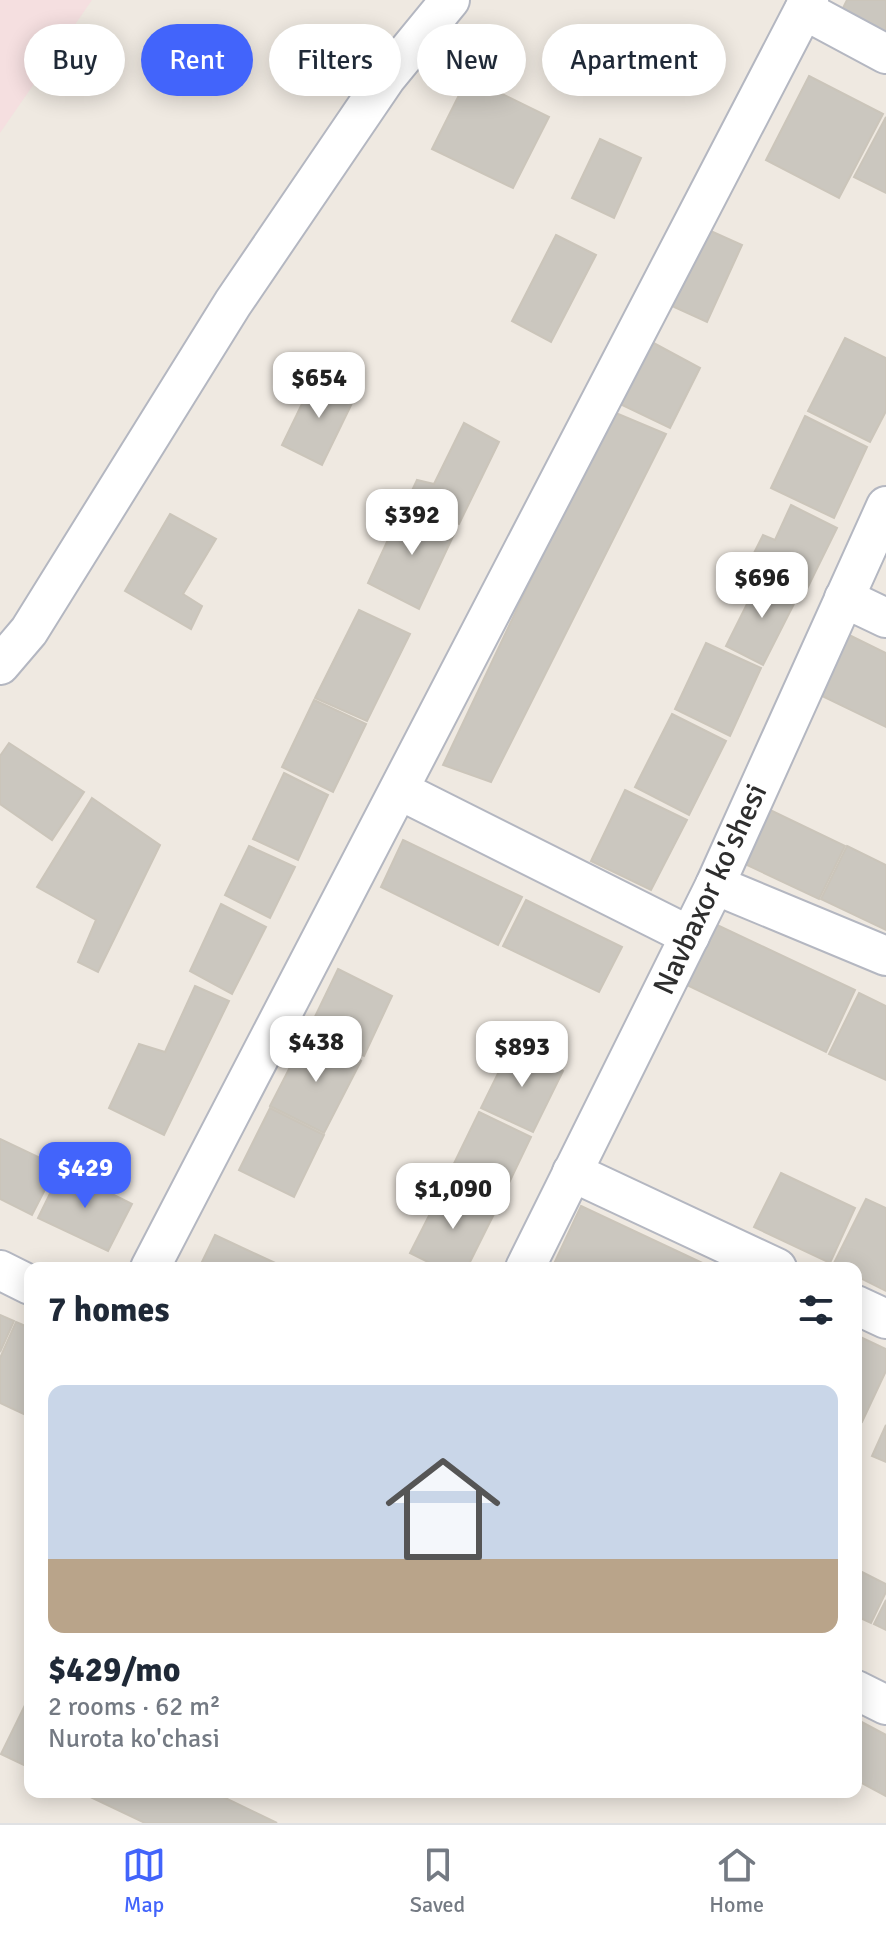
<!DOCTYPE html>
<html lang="en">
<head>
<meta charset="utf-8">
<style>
  body { margin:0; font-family:Signika,sans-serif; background:#f2f2f3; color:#1f2937; height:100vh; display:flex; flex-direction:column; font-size:30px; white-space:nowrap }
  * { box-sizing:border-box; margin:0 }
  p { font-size:26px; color:#747a83 }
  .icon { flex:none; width:44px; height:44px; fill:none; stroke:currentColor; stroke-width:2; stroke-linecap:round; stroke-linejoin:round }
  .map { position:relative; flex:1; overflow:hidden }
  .sheet { position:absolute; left:24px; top:1262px; width:838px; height:536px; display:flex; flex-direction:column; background:#fff; border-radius:16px; box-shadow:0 4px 20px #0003 }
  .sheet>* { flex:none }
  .hud { position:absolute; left:24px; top:24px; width:838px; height:72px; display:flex; gap:16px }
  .price { position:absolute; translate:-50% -68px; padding:0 18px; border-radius:16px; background:#fff; color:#222; font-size:26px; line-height:52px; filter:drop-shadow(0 2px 4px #0008) }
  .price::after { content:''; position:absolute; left:50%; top:48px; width:24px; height:18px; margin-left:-12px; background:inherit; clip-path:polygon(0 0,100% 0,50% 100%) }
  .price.active { background:#4264fb; color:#fff }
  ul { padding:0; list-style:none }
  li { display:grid; align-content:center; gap:16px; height:424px; padding:0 24px }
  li+li { border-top:2px solid #e0e1e3 }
  li span { display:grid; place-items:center; height:248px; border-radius:16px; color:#555 }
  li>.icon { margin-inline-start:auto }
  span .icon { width:144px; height:144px; fill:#fffc; stroke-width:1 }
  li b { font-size:34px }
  h2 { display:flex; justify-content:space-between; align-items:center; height:96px; padding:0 24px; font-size:34px }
  .chip { padding:0 28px; border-radius:36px; background:#fff; box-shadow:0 4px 20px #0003; font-size:28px; line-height:72px }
  .chip.active { background:#4264fb; color:#fff }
  .menu { display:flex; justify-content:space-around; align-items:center; height:112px; border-top:2px solid #e0e1e3; background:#fff; font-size:22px; color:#747a83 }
  .menu a { display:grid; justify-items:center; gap:4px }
  .menu .active { color:#4264fb }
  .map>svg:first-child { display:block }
  .medical { fill:#f5dfe0 }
  .building { fill:#cbc7bf; stroke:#cbc5ba; stroke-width:2 }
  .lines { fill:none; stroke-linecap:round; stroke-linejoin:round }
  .minor-casing { stroke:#b4b7c1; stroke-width:42 }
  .minor { stroke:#fff; stroke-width:38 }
  .labels { text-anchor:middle; stroke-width:6; stroke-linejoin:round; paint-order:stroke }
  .street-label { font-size:30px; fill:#2e2e2e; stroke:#fff }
</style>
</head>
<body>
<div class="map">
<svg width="886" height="1823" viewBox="0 0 886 1823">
  <rect width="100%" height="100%" fill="#efe9e1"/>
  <polygon class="medical" points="0,0 92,0 0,133"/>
  <g class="building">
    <polygon points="847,0 886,0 886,38 840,14"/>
    <polygon points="809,76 883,114 839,198 766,160"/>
    <polygon points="468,77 549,117 513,188 432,149"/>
    <polygon points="886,117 886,193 854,177"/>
    <polygon points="600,139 641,158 614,218 572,198"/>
    <polygon points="695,224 742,245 707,322 661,301"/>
    <polygon points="556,235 596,255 551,342 512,321"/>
    <polygon points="845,338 886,358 886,411 870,442 808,411"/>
    <polygon points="648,340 700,368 670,428 616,402"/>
    <polygon points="316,375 356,395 322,465 282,445"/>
    <polygon points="611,411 666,434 491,782 443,765"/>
    <polygon points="805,416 867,447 834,518 771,488"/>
    <polygon points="464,423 499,442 459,524 408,499 417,480 434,484"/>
    <polygon points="404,505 456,530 419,609 368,583"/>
    <polygon points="791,505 837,528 806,591 750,561 763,535 775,540"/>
    <polygon points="170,514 216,539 183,594 202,606 191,629 125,591"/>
    <polygon points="761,576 799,594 763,665 726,646"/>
    <polygon points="359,610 410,634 367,721 315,698"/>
    <polygon points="847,634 886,653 886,727 818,694"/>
    <polygon points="706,643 761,668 730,736 675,709"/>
    <polygon points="314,700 366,724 333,792 282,767"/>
    <polygon points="672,714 726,741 689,815 635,787"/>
    <polygon points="9,743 84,792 52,840 0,804 0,756"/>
    <polygon points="284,773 328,795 298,860 253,839"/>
    <polygon points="625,790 687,820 651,890 591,861"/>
    <polygon points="92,798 160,845 98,972 78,962 96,920 37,887"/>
    <polygon points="770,810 845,846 819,899 745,864"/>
    <polygon points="403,840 522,897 498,945 381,887"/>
    <polygon points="249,846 295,867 270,918 225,895"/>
    <polygon points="847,846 886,865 886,930 821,899"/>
    <polygon points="526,900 622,947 599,992 503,946"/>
    <polygon points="221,904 266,927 232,994 190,971"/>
    <polygon points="717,925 855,990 826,1052 687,985"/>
    <polygon points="338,969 392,996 364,1056 309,1029"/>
    <polygon points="195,986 229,1001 164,1135 109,1108 139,1044 165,1052"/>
    <polygon points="859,993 886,1006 886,1080 829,1054"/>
    <polygon points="307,1034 361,1061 324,1133 270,1106"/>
    <polygon points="512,1045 563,1071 533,1132 481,1108"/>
    <polygon points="270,1108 324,1135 294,1197 239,1170"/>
    <polygon points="479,1112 531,1137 497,1208 444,1184"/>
    <polygon points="0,1139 57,1166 32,1215 0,1199"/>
    <polygon points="62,1169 132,1204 108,1251 38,1218"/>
    <polygon points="781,1173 855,1208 830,1263 754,1227"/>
    <polygon points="444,1186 496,1210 467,1268 440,1268 410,1253"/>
    <polygon points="866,1199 886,1208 886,1291 856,1276 856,1268 839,1268 833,1265"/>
    <polygon points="581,1206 713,1268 552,1268"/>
    <polygon points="215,1235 286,1268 199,1268"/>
    <polygon points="0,1315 14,1321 0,1352"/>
    <polygon points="16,1322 30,1328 30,1417 0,1403 0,1358"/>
    <polygon points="856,1335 886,1349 886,1371 862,1422 856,1420"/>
    <polygon points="886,1425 886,1462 872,1456"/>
    <polygon points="856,1569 886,1584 886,1592 871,1623 856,1616"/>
    <polygon points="886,1600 886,1630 874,1624"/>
    <polygon points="26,1703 30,1705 30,1768 1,1754"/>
    <polygon points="856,1719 886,1735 886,1796 856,1780"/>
    <polygon points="80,1792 213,1792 277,1823 145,1823"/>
  </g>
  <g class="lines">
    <g class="minor-casing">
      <g id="minor">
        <polyline points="804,10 886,54"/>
        <polyline points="844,598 886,618"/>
        <polyline points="0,665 29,631 233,303 386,78 450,0"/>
        <polyline points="399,790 690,936"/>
        <polyline points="715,885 886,956"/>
        <polyline points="572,1172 777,1268"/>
        <polyline points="150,1268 809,0"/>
        <polyline points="525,1268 715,885 886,506"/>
        <polyline points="0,1270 30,1285"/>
        <polyline points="856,1305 886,1319"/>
        <polyline points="856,1690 886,1705"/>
      </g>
    </g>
    <use href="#minor" class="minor"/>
  </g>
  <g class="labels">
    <g class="street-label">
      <text transform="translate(710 889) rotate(-65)" y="10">Navbaxor ko'shesi</text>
    </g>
  </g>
</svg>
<b class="price" style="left:319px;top:420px">$654</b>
<b class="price" style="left:412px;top:557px">$392</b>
<b class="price" style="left:762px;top:620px">$696</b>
<b class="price" style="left:316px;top:1084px">$438</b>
<b class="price" style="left:522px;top:1089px">$893</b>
<b class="price active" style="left:85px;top:1210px">$429</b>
<b class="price" style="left:453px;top:1231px">$1,090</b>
<div class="hud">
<a class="chip">Buy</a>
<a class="chip active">Rent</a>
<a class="chip">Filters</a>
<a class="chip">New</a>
<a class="chip">Apartment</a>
</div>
<section class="sheet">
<h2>7 homes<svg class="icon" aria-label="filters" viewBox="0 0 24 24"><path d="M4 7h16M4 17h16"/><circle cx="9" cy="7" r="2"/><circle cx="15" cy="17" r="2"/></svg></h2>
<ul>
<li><span style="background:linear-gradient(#c9d6e8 70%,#b9a48a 0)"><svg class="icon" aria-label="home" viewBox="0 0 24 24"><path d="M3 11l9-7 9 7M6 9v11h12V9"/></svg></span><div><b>$429/mo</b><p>2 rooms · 62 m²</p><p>Nurota ko'chasi</p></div></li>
</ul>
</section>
</div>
<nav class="menu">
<a class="active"><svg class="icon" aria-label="map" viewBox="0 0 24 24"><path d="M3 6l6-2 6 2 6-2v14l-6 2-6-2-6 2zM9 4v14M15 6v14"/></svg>Map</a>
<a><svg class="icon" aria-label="saved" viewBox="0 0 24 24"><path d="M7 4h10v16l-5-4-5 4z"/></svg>Saved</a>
<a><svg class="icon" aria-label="home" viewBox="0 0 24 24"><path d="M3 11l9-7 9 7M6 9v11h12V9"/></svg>Home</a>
</nav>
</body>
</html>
